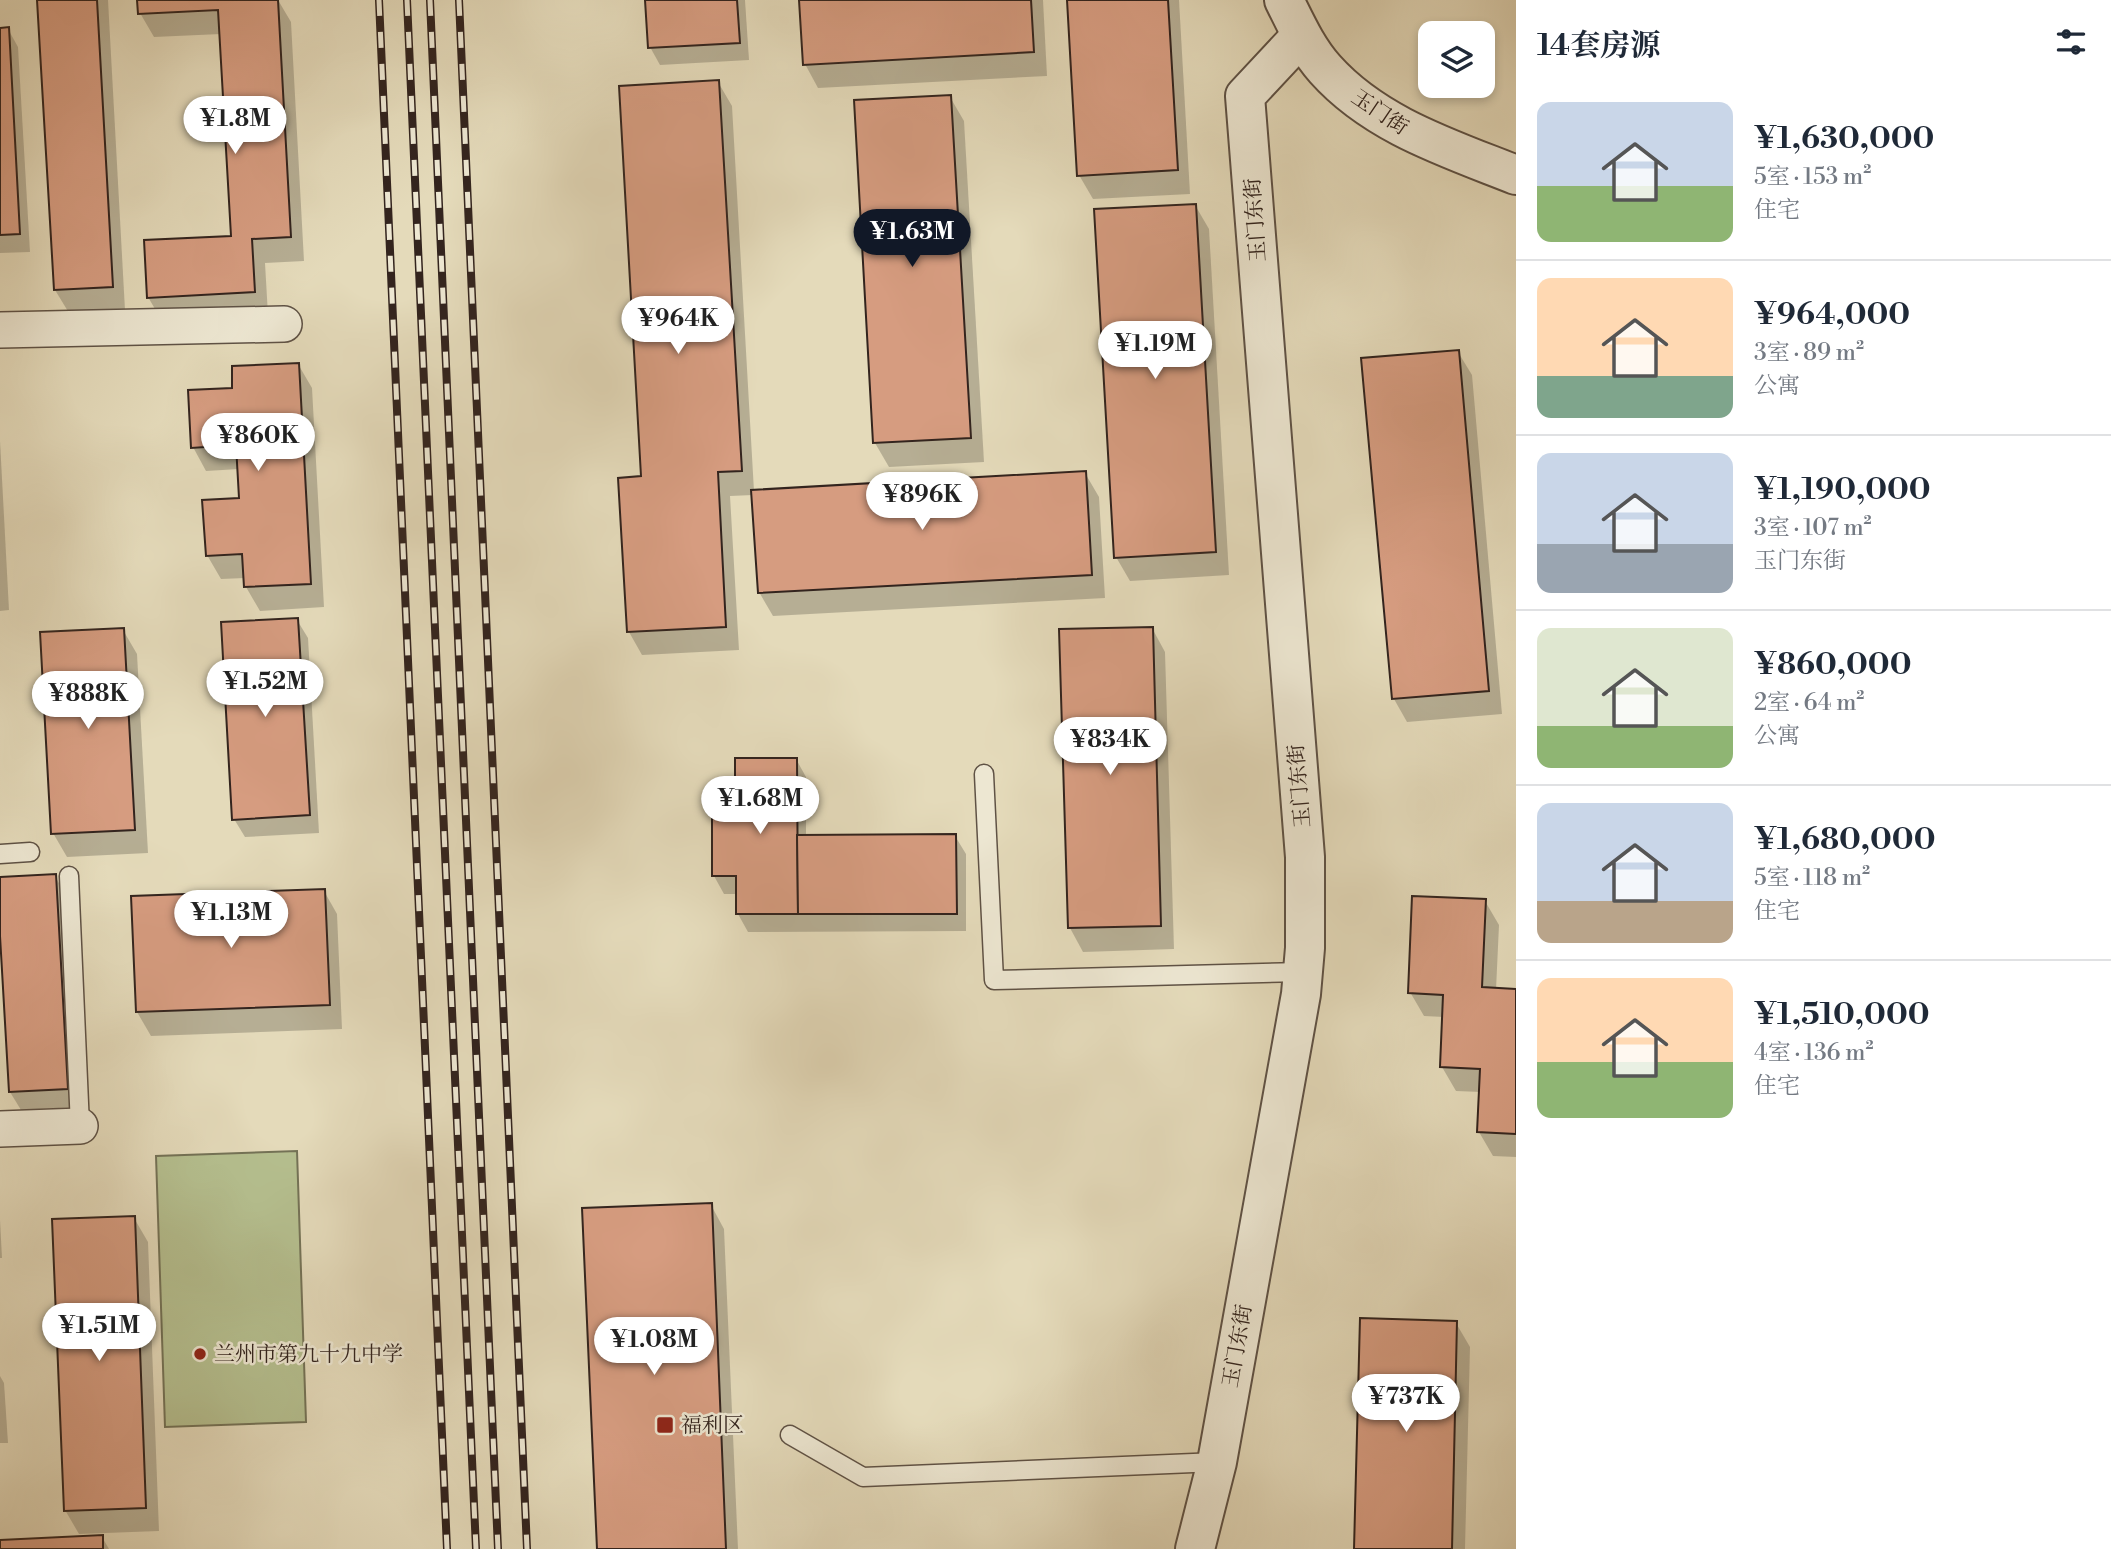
<!DOCTYPE html>
<html lang="zh">
<head>
<meta charset="utf-8">
<style>
  body { margin:0; font-family:"Libre Bodoni","Noto Serif SC",serif; background:#f2f2f3; color:#1f2937; height:100vh; display:flex; flex-direction:column; font-size:26px; white-space:nowrap }
  * { box-sizing:border-box; margin:0 }
  p { font-size:23px; color:#747a83 }
  .icon { flex:none; width:38px; height:38px; fill:none; stroke:currentColor; stroke-width:2; stroke-linecap:round; stroke-linejoin:round }
  .map { position:relative; flex:1; overflow:hidden }
  .details { display:flex; flex-direction:column; background:#fff; width:595px }
  .details>* { flex:none }
  .fabs { position:absolute; left:1418px; top:21px; display:grid; gap:14px }
  .fabs a { display:grid; place-items:center; width:77px; height:77px; border-radius:14px; background:#fff; box-shadow:0 4px 10px #0003; font-size:35px }
  .price { position:absolute; translate:-50% -60px; padding:0 16px; border-radius:24px; background:#fff; color:#222; font-size:23px; line-height:46px; filter:drop-shadow(0 2px 4px #0008) }
  .price::after { content:''; position:absolute; left:50%; top:42px; width:21px; height:16px; margin-left:-10px; background:inherit; clip-path:polygon(0 0,100% 0,50% 100%) }
  .price.current { background:#111827; color:#fff }
  ul { padding:0; list-style:none }
  li { display:flex; align-items:center; gap:21px; height:175px; padding:0 21px }
  li+li { border-top:2px solid #e0e1e3 }
  li span { display:grid; place-items:center; flex:none; width:196px; height:140px; border-radius:14px; color:#555 }
  li>.icon { margin-inline-start:auto }
  span .icon { width:84px; height:84px; fill:#fffc; stroke-width:1 }
  li b { font-size:30px }
  h2 { display:flex; justify-content:space-between; align-items:center; height:84px; padding:0 21px; font-size:30px }
  main { display:flex; flex:1; min-height:0 }
  .map>svg:first-child { display:block }
  .grass { fill:#b5bf8f; stroke:#747256; stroke-width:2 }
  .shadow { fill:#0003 }
  .building { fill:#d69c80; stroke:#33241e; stroke-width:2 }
  .lines { fill:none; stroke-linecap:round; stroke-linejoin:round }
  .service-casing { stroke:#5f5245; stroke-width:21 }
  .minor-casing { stroke:#5f5245; stroke-width:38 }
  .tertiary-casing { stroke:#5f5245; stroke-width:42 }
  .service { stroke:#ede7d2; stroke-width:18 }
  .minor { stroke:#ede7d2; stroke-width:35 }
  .tertiary { stroke:#ede7d2; stroke-width:38 }
  .rail-casing { stroke:#33241e; stroke-width:8 }
  .rail { stroke:#ede7d2; stroke-width:5; stroke-dasharray:16; stroke-linecap:butt }
  .poi-dot { fill:#8f2418; stroke:#ede7d2; stroke-width:2.5 }
  .labels { text-anchor:middle; stroke-width:5; stroke-linejoin:round; paint-order:stroke }
  .street-label { font-size:21px; fill:#33241e; stroke:#ede7d2 }
  .poi-label { font-size:21px; fill:#33241e; stroke:#ede7d2; text-anchor:start }
</style>
</head>
<body>
<main>
<div class="map">
<svg width="1516" height="1549" viewBox="0 0 1516 1549">
  <rect width="100%" height="100%" fill="#e4daba"/>
  <filter id="stains"><feTurbulence type="fractalNoise" baseFrequency=".00286" numOctaves="4"/><feColorMatrix values="0 0 0 0 .2 0 0 0 0 .09 0 0 0 0 .02 0 0 0 .5 -.17"/></filter>
  <radialGradient id="worn" r=".72"><stop offset=".6" stop-color="#630" stop-opacity="0"/><stop offset="1" stop-color="#630" stop-opacity=".3"/></radialGradient>
  <polygon class="grass" points="297,1151 306,1422 165,1427 156,1156"/>
  <g class="shadow">
    <polygon points="39,0 108,0 125,310 69,313 55,290"/>
    <polygon points="139,0 278,0 291,22 304,261 265,263 268,315 162,321 148,297 233,237 221,34 154,37 140,13"/>
    <polygon points="647,0 745,0 749,60 660,65 650,47"/>
    <polygon points="801,0 1043,0 1047,76 818,88 805,64"/>
    <polygon points="1068,0 1179,0 1190,194 1093,199 1079,175"/>
    <polygon points="8,29 18,47 30,252 0,253 0,30"/>
    <polygon points="718,82 732,106 754,491 1085,473 1099,497 1105,598 773,616 759,592 753,495 730,496 739,650 642,655 629,632 643,478"/>
    <polygon points="950,97 964,121 984,462 889,467 875,443 855,102"/>
    <polygon points="1195,205 1209,229 1229,575 1130,581 1116,557"/>
    <polygon points="1458,352 1472,375 1502,714 1407,722 1394,699"/>
    <polygon points="298,364 312,388 324,607 260,611 246,587 245,578 221,579 207,555 241,500 239,469 206,471 193,447 234,389"/>
    <polygon points="0,441 9,610 0,611"/>
    <polygon points="297,620 308,638 319,833 245,837 234,819"/>
    <polygon points="1152,628 1165,652 1174,949 1083,952 1070,928"/>
    <polygon points="123,630 137,654 148,853 67,857 53,833"/>
    <polygon points="796,759 806,777 806,836 955,836 966,854 966,931 748,932 738,914 738,894 724,894 714,876 737,799"/>
    <polygon points="55,876 65,894 77,1107 21,1110 10,1092 0,879"/>
    <polygon points="324,891 337,914 342,1029 151,1036 137,1012 133,897"/>
    <polygon points="1485,901 1499,925 1496,990 1516,990 1516,1157 1493,1156 1479,1132 1481,1092 1456,1091 1442,1067 1444,1017 1424,1016 1410,992"/>
    <polygon points="711,1205 724,1229 738,1549 599,1549"/>
    <polygon points="134,1218 148,1242 159,1531 79,1534 65,1510"/>
    <polygon points="0,1220 2,1258 0,1258"/>
    <polygon points="1456,1323 1470,1347 1465,1549 1356,1549"/>
    <polygon points="0,1376 4,1383 8,1443 0,1443"/>
    <polygon points="102,1537 109,1549 0,1549 0,1542"/>
  </g>
  <g class="building">
    <polygon points="37,0 97,0 113,287 54,290"/>
    <polygon points="137,0 278,0 291,237 252,239 255,292 147,298 144,240 231,236 218,10 138,14"/>
    <polygon points="645,0 737,0 740,43 648,48"/>
    <polygon points="799,0 1031,0 1034,52 803,65"/>
    <polygon points="1067,0 1168,0 1178,170 1077,176"/>
    <polygon points="9,27 20,234 0,235 0,28"/>
    <polygon points="719,80 742,471 718,472 726,627 627,632 618,478 641,476 619,86"/>
    <polygon points="951,95 971,438 873,443 854,100"/>
    <polygon points="1196,204 1216,552 1114,558 1094,209"/>
    <polygon points="1459,350 1489,691 1392,699 1361,358"/>
    <polygon points="299,363 311,584 244,587 242,554 206,556 202,500 239,498 236,445 191,448 188,390 232,388 232,366"/>
    <polygon points="1086,471 1092,575 758,593 751,490"/>
    <polygon points="298,618 310,815 232,820 221,622"/>
    <polygon points="1153,627 1161,926 1068,928 1059,629"/>
    <polygon points="124,628 135,830 51,834 40,632"/>
    <polygon points="735,758 797,758 798,914 736,914 736,876 712,876 712,798 735,797"/>
    <polygon points="956,834 957,914 798,914 797,835"/>
    <polygon points="56,874 68,1089 9,1092 0,936 0,877"/>
    <polygon points="325,889 330,1005 136,1012 131,896"/>
    <polygon points="1412,896 1486,899 1482,987 1516,989 1516,1134 1477,1132 1480,1069 1440,1067 1443,995 1408,993"/>
    <polygon points="712,1203 726,1549 597,1549 582,1208"/>
    <polygon points="135,1216 146,1508 64,1511 52,1219"/>
    <polygon points="1360,1318 1457,1321 1452,1549 1354,1549"/>
    <polygon points="103,1535 103,1549 0,1549 0,1540"/>
  </g>
  <g class="lines">
    <g class="service-casing">
      <g id="service">
        <polyline points="984,774 994,980 1303,972"/>
        <polyline points="0,854 30,852"/>
        <polyline points="69,876 80,1126"/>
        <polyline points="790,1435 863,1477 1217,1462"/>
      </g>
    </g>
    <g class="minor-casing">
      <g id="minor">
        <polyline points="0,330 284,324"/>
        <polyline points="0,1129 80,1126"/>
      </g>
    </g>
    <g class="tertiary-casing">
      <g id="tertiary">
        <path d="M1284,0C1296,24 1307,49 1325,69C1375,125 1448,148 1516,175"/>
        <polyline points="1195,1549 1217,1462 1301,994 1305,948 1305,857 1245,96 1301,36"/>
      </g>
    </g>
    <use href="#service" class="service"/>
    <use href="#minor" class="minor"/>
    <use href="#tertiary" class="tertiary"/>
    <g class="rail-casing">
      <g id="rail">
        <polyline points="379,0 447,1549"/>
        <polyline points="407,0 476,1549"/>
        <polyline points="430,0 498,1549"/>
        <polyline points="459,0 527,1549"/>
      </g>
    </g>
    <use href="#rail" class="rail"/>
  </g>
  <g class="poi-dot">
    <circle cx="200" cy="1354" r="7"/>
    <rect x="656" y="1416" width="18" height="18" rx="3.5"/>
  </g>
  <g class="labels">
    <g class="street-label">
      <text transform="translate(1380 112) rotate(34)" y="7">玉门街</text>
      <text transform="translate(1255 220) rotate(-94)" y="7">玉门东街</text>
      <text transform="translate(1299 786) rotate(-95)" y="7">玉门东街</text>
      <text transform="translate(1237 1346) rotate(-80)" y="7">玉门东街</text>
    </g>
    <g class="poi-label">
      <text x="214" y="1361">兰州市第九十九中学</text>
      <text x="681" y="1432">福利区</text>
    </g>
  </g>
  <rect width="100%" height="100%" filter="url(#stains)"/>
  <rect width="100%" height="100%" fill="url(#worn)"/>
</svg>
<div class="fabs">
<a><svg class="icon" aria-label="layers" viewBox="0 0 24 24"><path d="M12 4l9 5-9 5-9-5zM3 14l9 5 9-5"/></svg></a>
</div>
<b class="price" style="left:235px;top:156px">¥1.8M</b>
<b class="price current" style="left:912px;top:269px">¥1.63M</b>
<b class="price" style="left:678px;top:356px">¥964K</b>
<b class="price" style="left:1155px;top:381px">¥1.19M</b>
<b class="price" style="left:258px;top:473px">¥860K</b>
<b class="price" style="left:922px;top:532px">¥896K</b>
<b class="price" style="left:265px;top:719px">¥1.52M</b>
<b class="price" style="left:88px;top:731px">¥888K</b>
<b class="price" style="left:1110px;top:777px">¥834K</b>
<b class="price" style="left:760px;top:836px">¥1.68M</b>
<b class="price" style="left:231px;top:950px">¥1.13M</b>
<b class="price" style="left:99px;top:1363px">¥1.51M</b>
<b class="price" style="left:654px;top:1377px">¥1.08M</b>
<b class="price" style="left:1406px;top:1434px">¥737K</b>
</div>
<section class="details">
<h2>14套房源<svg class="icon" aria-label="filters" viewBox="0 0 24 24"><path d="M4 7h16M4 17h16"/><circle cx="9" cy="7" r="2"/><circle cx="15" cy="17" r="2"/></svg></h2>
<ul>
<li><span style="background:linear-gradient(#c9d6e8 60%,#8fb573 0)"><svg class="icon" aria-label="home" viewBox="0 0 24 24"><path d="M3 11l9-7 9 7M6 9v11h12V9"/></svg></span><div><b>¥1,630,000</b><p>5室 · 153 m²</p><p>住宅</p></div></li>
<li><span style="background:linear-gradient(#ffd9b3 70%,#7fa58c 0)"><svg class="icon" aria-label="home" viewBox="0 0 24 24"><path d="M3 11l9-7 9 7M6 9v11h12V9"/></svg></span><div><b>¥964,000</b><p>3室 · 89 m²</p><p>公寓</p></div></li>
<li><span style="background:linear-gradient(#c9d6e8 65%,#9aa5b1 0)"><svg class="icon" aria-label="home" viewBox="0 0 24 24"><path d="M3 11l9-7 9 7M6 9v11h12V9"/></svg></span><div><b>¥1,190,000</b><p>3室 · 107 m²</p><p>玉门东街</p></div></li>
<li><span style="background:linear-gradient(#dfe7d0 70%,#8fb573 0)"><svg class="icon" aria-label="home" viewBox="0 0 24 24"><path d="M3 11l9-7 9 7M6 9v11h12V9"/></svg></span><div><b>¥860,000</b><p>2室 · 64 m²</p><p>公寓</p></div></li>
<li><span style="background:linear-gradient(#c9d6e8 70%,#b9a48a 0)"><svg class="icon" aria-label="home" viewBox="0 0 24 24"><path d="M3 11l9-7 9 7M6 9v11h12V9"/></svg></span><div><b>¥1,680,000</b><p>5室 · 118 m²</p><p>住宅</p></div></li>
<li><span style="background:linear-gradient(#ffd9b3 60%,#8fb573 0)"><svg class="icon" aria-label="home" viewBox="0 0 24 24"><path d="M3 11l9-7 9 7M6 9v11h12V9"/></svg></span><div><b>¥1,510,000</b><p>4室 · 136 m²</p><p>住宅</p></div></li>
</ul>
</section>
</main>
</body>
</html>
